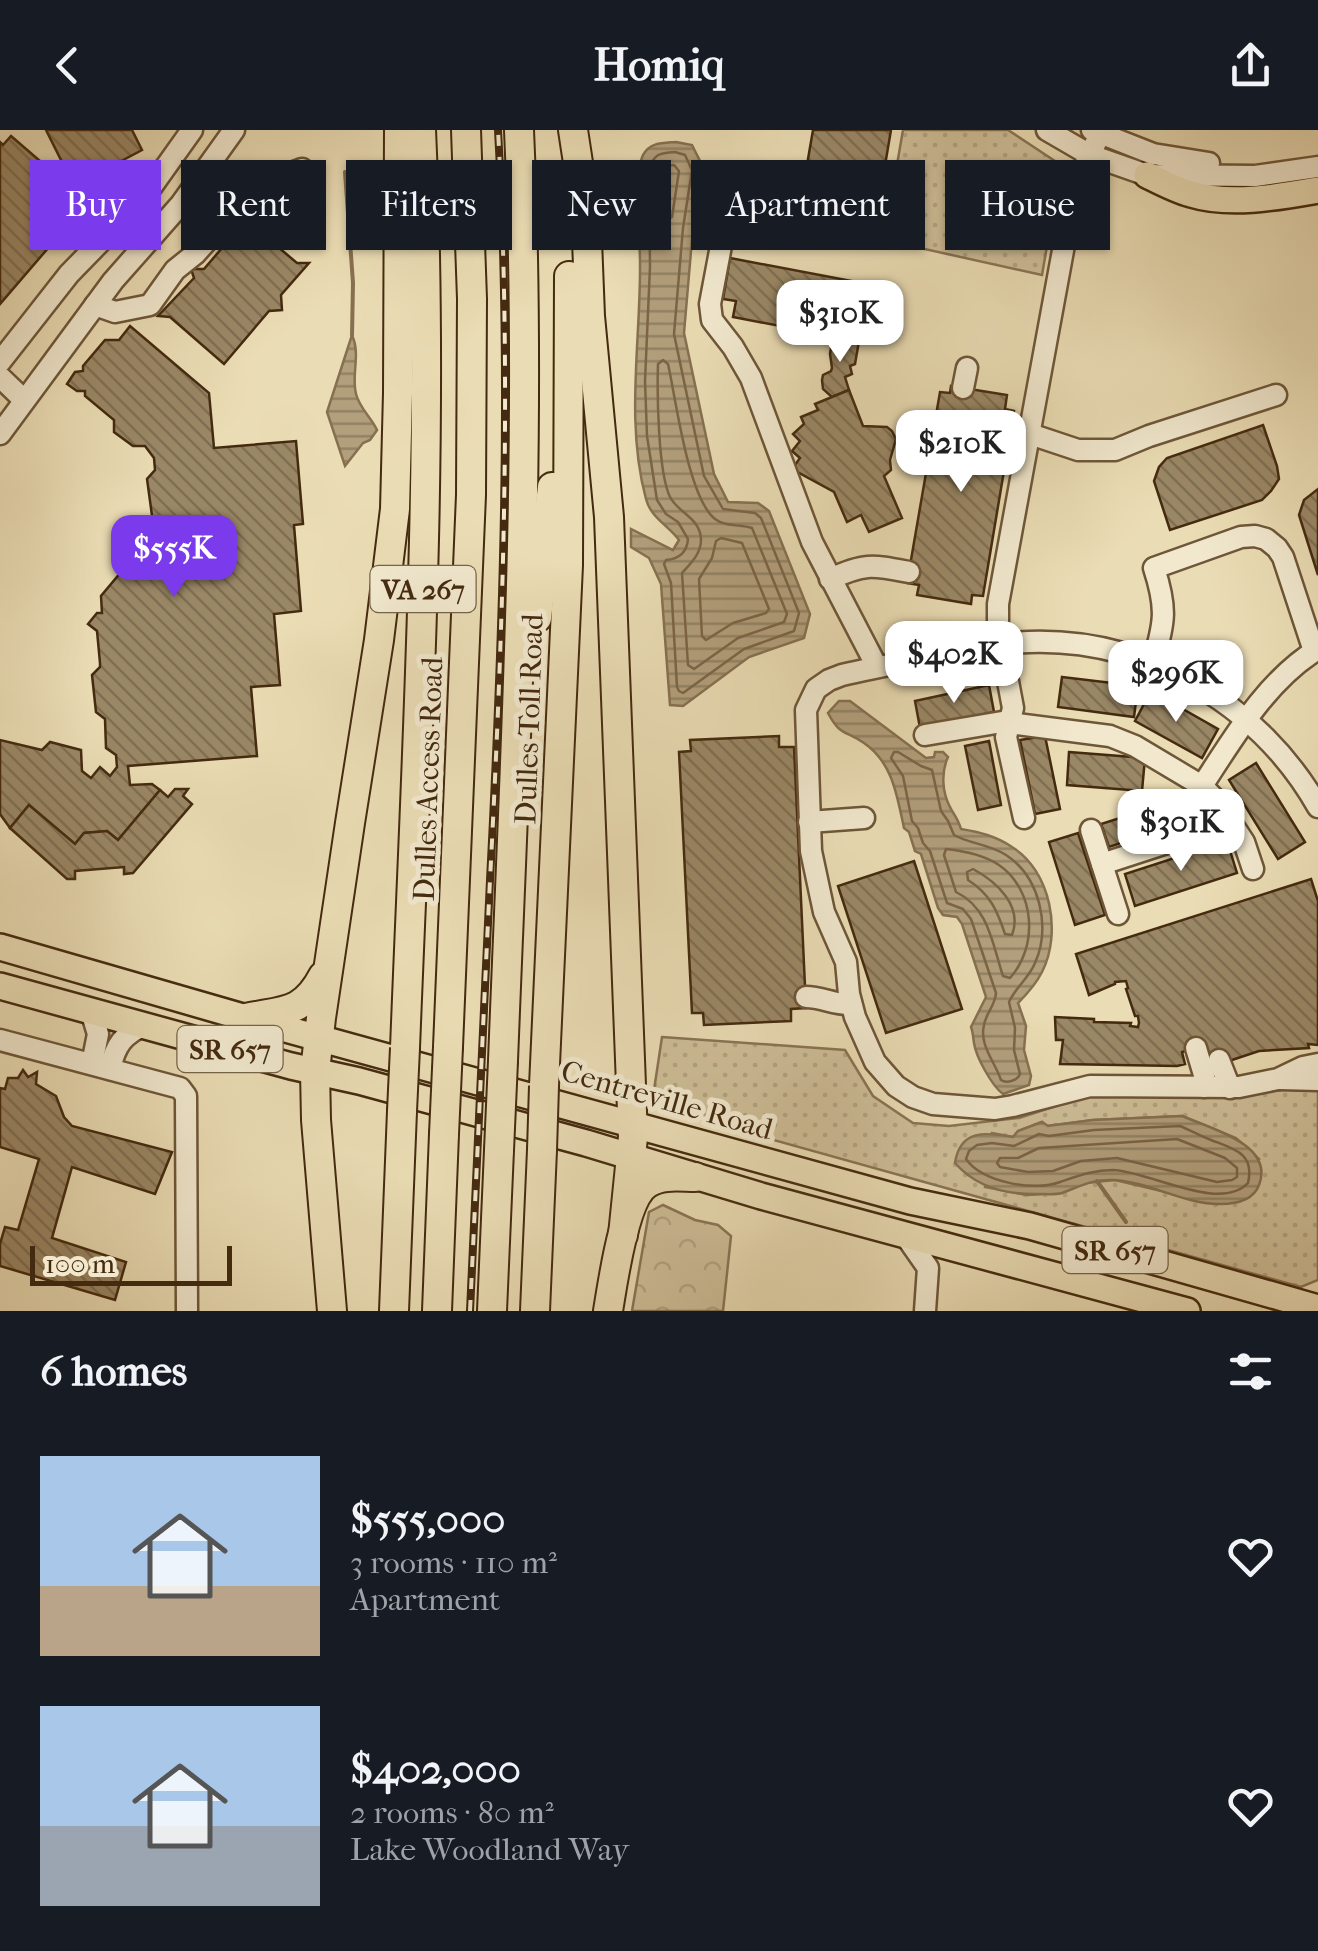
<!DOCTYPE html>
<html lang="en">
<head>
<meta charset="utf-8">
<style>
  body { margin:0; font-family:"IM FELL French Canon",serif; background:#20242c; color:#f1f3f6; height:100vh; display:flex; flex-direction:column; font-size:38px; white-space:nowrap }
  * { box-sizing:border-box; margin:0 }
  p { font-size:32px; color:#9ea1a6 }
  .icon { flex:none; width:55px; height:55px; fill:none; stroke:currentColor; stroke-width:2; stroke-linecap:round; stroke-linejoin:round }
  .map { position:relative; height:1181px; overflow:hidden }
  .details { display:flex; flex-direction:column; background:#171b24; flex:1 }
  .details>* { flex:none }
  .top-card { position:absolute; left:30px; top:30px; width:1260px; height:90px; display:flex; gap:20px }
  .scale { position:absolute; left:30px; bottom:25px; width:202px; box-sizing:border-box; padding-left:10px; border:5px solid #442a0f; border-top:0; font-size:28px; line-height:35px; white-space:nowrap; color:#442a0f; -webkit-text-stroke:8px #f1e8ce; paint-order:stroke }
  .price { position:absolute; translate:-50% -85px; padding:0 22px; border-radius:20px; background:#fff; color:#222; font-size:32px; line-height:65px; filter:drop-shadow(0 2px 5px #0008) }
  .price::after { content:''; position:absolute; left:50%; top:60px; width:30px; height:22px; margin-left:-15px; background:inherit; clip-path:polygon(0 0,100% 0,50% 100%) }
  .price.selected { background:#7c3aed; color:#fff }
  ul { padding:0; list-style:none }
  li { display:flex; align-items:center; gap:30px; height:250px; padding:0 40px }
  li span { display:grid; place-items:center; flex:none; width:280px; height:200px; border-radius:0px; color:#555 }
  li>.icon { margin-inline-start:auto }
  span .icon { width:120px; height:120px; fill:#fffc; stroke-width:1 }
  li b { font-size:42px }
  h2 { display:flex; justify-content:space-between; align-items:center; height:120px; padding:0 40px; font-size:42px }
  .chip { padding:0 35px; border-radius:0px; background:#171b24; box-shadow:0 2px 8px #0004; font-size:35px; line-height:90px }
  .chip.selected { background:#7c3aed; color:#fff }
  header { display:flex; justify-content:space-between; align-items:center; height:130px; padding:0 40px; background:#171b24; font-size:45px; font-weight:800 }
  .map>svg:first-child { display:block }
  .grass { fill:url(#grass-dots); stroke:#897454; stroke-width:2.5; fill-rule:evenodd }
  .forest { fill:url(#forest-crowns); stroke:#897454; stroke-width:2.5 }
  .water { fill:url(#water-rules); stroke:#867050; stroke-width:2.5 }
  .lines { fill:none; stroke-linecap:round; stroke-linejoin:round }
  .shore { stroke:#7b6446; stroke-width:2.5 }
  .stream { stroke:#867050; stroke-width:4 }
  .building { fill:url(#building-back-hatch); stroke:#442a0f; stroke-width:2.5 }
  .minor-casing { stroke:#6e5638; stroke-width:25 }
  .major-casing { stroke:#442a0f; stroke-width:30 }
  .highway-casing { stroke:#442a0f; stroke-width:32 }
  .minor { stroke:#f1e8ce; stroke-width:20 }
  .major { stroke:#eadcb4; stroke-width:25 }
  .highway { stroke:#eadcb4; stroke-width:28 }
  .rail-casing { stroke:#442a0f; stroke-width:8 }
  .rail { stroke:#f1e8ce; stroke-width:4; stroke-dasharray:11; stroke-linecap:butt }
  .highway-bridge-casing { stroke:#442a0f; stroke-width:32; stroke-linecap:butt }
  .highway-bridge { stroke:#eadcb4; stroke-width:28 }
  .labels { text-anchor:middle; stroke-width:10; stroke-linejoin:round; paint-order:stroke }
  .shield { fill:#f1e8ce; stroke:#786348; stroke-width:2.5 }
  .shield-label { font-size:28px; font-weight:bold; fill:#442a0f }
  .street-label { font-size:30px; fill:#442a0f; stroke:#f1e8ce }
</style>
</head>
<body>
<header><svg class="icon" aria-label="back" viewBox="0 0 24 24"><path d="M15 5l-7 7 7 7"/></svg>Homiq<svg class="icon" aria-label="share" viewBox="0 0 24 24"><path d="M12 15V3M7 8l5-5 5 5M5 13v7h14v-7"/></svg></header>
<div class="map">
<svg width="1318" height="1181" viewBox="0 0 1318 1181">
  <defs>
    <pattern id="grass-dots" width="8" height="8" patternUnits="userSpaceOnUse" patternTransform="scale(2.5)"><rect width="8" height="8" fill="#cebe98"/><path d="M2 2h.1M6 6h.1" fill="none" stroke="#b2a382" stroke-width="1.8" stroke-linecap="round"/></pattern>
    <pattern id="forest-crowns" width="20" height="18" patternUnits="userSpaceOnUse" patternTransform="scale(2.5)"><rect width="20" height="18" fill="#cebe98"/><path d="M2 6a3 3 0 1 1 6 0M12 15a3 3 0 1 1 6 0" fill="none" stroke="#b2a382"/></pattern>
    <pattern id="water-rules" width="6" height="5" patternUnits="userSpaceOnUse" patternTransform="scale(2.5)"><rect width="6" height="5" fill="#b29f7c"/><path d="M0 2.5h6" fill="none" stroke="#928264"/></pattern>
    <pattern id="building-back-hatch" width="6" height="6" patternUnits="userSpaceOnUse" patternTransform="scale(2.5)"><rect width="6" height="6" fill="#9a8765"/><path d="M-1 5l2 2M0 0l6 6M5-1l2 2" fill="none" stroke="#7f6f52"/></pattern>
  </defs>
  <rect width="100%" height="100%" fill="#eadcb4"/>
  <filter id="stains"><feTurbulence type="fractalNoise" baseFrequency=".002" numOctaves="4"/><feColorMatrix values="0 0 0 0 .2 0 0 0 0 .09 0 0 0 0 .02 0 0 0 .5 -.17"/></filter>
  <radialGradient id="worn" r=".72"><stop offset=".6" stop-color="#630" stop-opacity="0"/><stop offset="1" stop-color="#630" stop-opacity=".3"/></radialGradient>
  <g class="grass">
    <polygon points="903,0 1008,0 1061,35 1042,145 884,110"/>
    <path d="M662,907L845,920L873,966L913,993L949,996L1019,988L1087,966L1198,967L1318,957V1150L1301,1157L666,980L654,960ZM1182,986L1236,1008L1259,1029L1217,1074L1115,1050L1085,1053L1061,1063L1027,1065L985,1057L992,1003L1013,1007L1018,1001L1042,992L1047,996L1093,990Z"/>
  </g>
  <polygon class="forest" points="663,1075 695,1090 718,1095 731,1106 723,1181 632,1181 649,1082"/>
  <g class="water">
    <path d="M676,12L692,15L703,37L693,98L684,203L714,344L728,372L758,373L769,381L810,484L804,508L749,527L683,576L670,575L661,454L649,428L631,417V399L673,420L679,410C668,395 651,388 646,369C625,292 641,210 640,132C640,105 633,47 643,25C650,12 663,13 676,12Z"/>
    <path d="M352,205C361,225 351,244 356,264C360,279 371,287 377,300L370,310L363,313L345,336L327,282Z"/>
    <path d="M839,571H850L926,628L934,627L935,622H943L948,627C941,642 942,662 950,677C954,685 958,689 961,699C979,702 996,706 1012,717C1051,741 1062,803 1042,842C1036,854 1027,864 1018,873L1026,896L1024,920L1031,946L1029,955L1003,964C992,956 976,927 974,913C973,907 973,902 971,897L986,867L962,794L957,787L943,785L938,778L921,724L915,721L909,702L904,698C897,666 893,633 864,613C845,600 840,606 828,583Z"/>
    <path d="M1182,986C1209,998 1275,1014 1259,1055C1253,1071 1234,1074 1220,1074C1183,1074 1150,1052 1114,1050C1092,1049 1081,1056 1062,1063C1055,1065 1046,1064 1039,1064C1007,1065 977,1058 955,1033C960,999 986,1002 1013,1007L1018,1001L1042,992L1048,996L1093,990Z"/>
  </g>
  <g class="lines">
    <g class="shore">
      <path d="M675,22L685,25L692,40L683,98L674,204L704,346L723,379L755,383L761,388L799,483L794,501L744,519L683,563L679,561L677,557L671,453L664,434L666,430C679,429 687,422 688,409L678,392L666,384L657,370L647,306L645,251L650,137L649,39C654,24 659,23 675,22Z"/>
      <polygon points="674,35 679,41 672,87 666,91 662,86 661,42 665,36"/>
      <path d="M663,230L668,234C676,269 688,368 715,389C725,397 741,394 752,398L787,484L784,492L738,508L694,539L688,535L682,443C690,434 701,424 701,410C701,388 678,383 670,367C658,342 657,263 658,234Z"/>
      <polygon points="721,408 742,413 769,479 766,483 733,493 706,510 702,506 699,449 712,428 716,411"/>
      <path d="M894,622H898L921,636L932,640L941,681L948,691L954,705C970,714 989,714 1006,725C1040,747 1051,797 1035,833C1029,848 1015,858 1009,872L1015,898L1014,920L1020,944C1018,950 1007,954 1001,950C995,932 979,915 984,895C986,883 995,876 996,863L971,789L963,779L947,773L930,721L923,713L918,698L912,691L903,646L891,628Z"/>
      <path d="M946,719C964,721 984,725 999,735C1036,761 1038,817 1010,848L1003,846C992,813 989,778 956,762L944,725Z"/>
      <path d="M973,739C997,752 1023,776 1012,805L1005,804C997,780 990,764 968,750L967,742Z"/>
      <path d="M1180,996C1190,1000 1200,1006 1211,1010C1234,1019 1255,1023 1248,1053C1220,1083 1149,1041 1113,1040C1093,1040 1078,1046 1060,1052C1034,1062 982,1052 966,1029L969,1021L977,1015L992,1013L1014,1016L1039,1004L1049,1006L1094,1000Z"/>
      <polygon points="1177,1009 1225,1028 1237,1038 1237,1047 1232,1050 1217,1052 1117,1028 1081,1031 1053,1041 1028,1042 1000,1037 997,1033 1000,1028 1018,1028 1039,1018"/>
    </g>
    <g class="stream">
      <polyline points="345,42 353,153 352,205"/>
      <polyline points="1097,1051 1126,1092"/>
    </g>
  </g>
  <g class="building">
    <polygon points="46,0 132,0 142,20 74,56"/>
    <polygon points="813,0 891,0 873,106 797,93"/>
    <polygon points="11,6 77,63 70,72 80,81 0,174 0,12 3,15"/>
    <polygon points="246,90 297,133 309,133 281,165 282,180 269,181 224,234 170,187 158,186 194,148 191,139 204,139"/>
    <polygon points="730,128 883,157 877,194 868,192 864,212 733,187 736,171 723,169"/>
    <polygon points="130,196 209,263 214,318 296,311 303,394 294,395 301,481 274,484 280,555 251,557 257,626 128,636 130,655 152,654 160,660 118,710 107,701 84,703 75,714 29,675 10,698 0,684 0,610 42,620 50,612 81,620 82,641 91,648 100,637 110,646 117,637 116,625 106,618 105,589 96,582 92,545 100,537 100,533 97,501 88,494 97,483 102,483 101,466 147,411 136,402 143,394 153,393 147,349 155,340 154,328 145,316 133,316 114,302 114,290 85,266 85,261 77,261 67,254 75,242 83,241 83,236 105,210 119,210"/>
    <polygon points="833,206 859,211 855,234 850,236 852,244 845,247 849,260 832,267 823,259 822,250 823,245 831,241 832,238 830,224"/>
    <polygon points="951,256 1007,265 1005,279 1014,281 983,466 972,465 971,474 917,465 919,455 907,453 940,262 950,263"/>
    <polygon points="849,260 863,296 887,297 892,301 896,309 890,330 891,340 884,346 902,388 869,402 861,385 847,392 834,362 792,339 800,328 792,321 800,311 793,304 804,294 801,287 818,280 815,274"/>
    <polygon points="1263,295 1277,336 1279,349 1271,361 1262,370 1170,400 1154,351 1159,337 1167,328"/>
    <polygon points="1318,359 1318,445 1299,385 1304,370"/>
    <polygon points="1062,547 1138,556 1134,587 1058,577"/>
    <polygon points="989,555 994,582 920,598 915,571"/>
    <polygon points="1151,561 1218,599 1202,628 1135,591"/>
    <polygon points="779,606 779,617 794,617 806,878 791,879 791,891 704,895 703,883 692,883 679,622 691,621 690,610"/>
    <polygon points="1045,606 1060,679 1035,684 1020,610"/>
    <polygon points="989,611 1001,675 978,680 965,616"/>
    <polygon points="1069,622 1145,628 1142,661 1067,655"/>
    <polygon points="1256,633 1305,712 1278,729 1229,650"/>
    <polygon points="175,659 188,659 183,666 192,674 133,743 124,744 124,737 75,741 75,749 67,749 10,698 29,675 75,714 84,703 107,701 118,710 160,660 168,667"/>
    <polygon points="1198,663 1205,685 1109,717 1101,694"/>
    <polygon points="1078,703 1105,785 1075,795 1049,712"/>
    <polygon points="1227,711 1237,743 1135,776 1125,744"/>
    <polygon points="914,731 962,879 886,903 838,756"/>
    <polygon points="1311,749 1318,771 1318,915 1308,914 1309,918 1259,921 1229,931 1210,933 1204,915 1182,922 1185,934 1177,936 1060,934 1063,910 1056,910 1055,887 1094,889 1094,892 1131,893 1130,896 1138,897 1139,893 1138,886 1135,886 1126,859 1128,858 1126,851 1115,852 1115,854 1089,865 1076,824"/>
    <polygon points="23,940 28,947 37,942 36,954 56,966 64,987 72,996 172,1022 155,1064 72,1037 52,1108 126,1132 115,1170 0,1136 0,1114 5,1097 18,1100 39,1029 0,1017 0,958 5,959 8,948 18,948"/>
  </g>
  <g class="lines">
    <g class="minor-casing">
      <g id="minor">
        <polyline points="1047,0 1090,25 1147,45 1255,46 1318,37"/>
        <polyline points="1092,0 1153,24 1209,33"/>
        <polyline points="724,100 710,174 712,190 733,217 751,248 812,412 877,537"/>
        <polyline points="95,175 115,182 150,175 175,140 195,124 243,71 260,55 302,39"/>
        <polyline points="0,232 69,144 145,66 192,0"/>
        <polyline points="0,247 24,270"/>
        <polyline points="963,258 967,238"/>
        <polyline points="0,304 113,151 181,74 234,0"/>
        <polyline points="1030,304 1078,320 1115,320 1149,306 1276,265"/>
        <path d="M830,449C865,433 872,435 909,442"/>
        <path d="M1153,532C1165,492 1167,478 1154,438L1241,407L1255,406L1266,409L1277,418L1283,427L1314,521"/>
        <polyline points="925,605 1002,592 1110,606 1135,616 1202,656 1217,671 1244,712 1253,739"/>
        <path d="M1202,656C1234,607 1267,550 1318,519"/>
        <path d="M1318,677C1260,575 1148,508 1029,512C1001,513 974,519 946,524C911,531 877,537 842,545L829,550L816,559L806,580L811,721L824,782L846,832L849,864L855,887L875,932L896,956L913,967L933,974L995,979L1013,976L1090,956L1239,957L1278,949L1303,937L1318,934"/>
        <polyline points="1024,688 1006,607 1013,578 998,498 998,474 1071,77 1084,37 1100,4"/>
        <polyline points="809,692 864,688"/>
        <polyline points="1091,700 1118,784"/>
        <polyline points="1102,734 1231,692"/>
        <path d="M806,867C822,867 835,875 851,874"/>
        <polyline points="91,881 98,904 92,934"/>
        <polyline points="0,910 180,958 186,966 187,1181"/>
        <polyline points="1196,918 1204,945 1204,957"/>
        <polyline points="1219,930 1230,958"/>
        <path d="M110,939C115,916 123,904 145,895"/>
        <polyline points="1280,949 1318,950"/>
        <polyline points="905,1105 928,1138 925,1181"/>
      </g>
    </g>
    <g class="major-casing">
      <g id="major">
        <path d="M1147,45C1161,52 1176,60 1191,64C1230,76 1278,67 1318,60"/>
        <polyline points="0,817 246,888 910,1071 1030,1096 1318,1178"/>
        <polyline points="0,856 291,936 359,951 586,1013 761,1066 1187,1181"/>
      </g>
    </g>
    <g class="highway-casing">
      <g id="highway">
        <polyline points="573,0 586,85 590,186 609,387 633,1007 623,1105"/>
        <polyline points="537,488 552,357"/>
        <path d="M246,888C284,880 303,884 323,846"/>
        <polyline points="448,917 471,365 472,169 466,0"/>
        <path d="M405,918C417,612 435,306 421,0"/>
        <path d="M503,931C515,621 533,311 519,0"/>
        <polyline points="544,956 568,435 569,146"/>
        <polyline points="332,1181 316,990 315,941 321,888 350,693 379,510 395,379 398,263 399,0"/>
        <polyline points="394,1181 402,981"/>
        <polyline points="437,1181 444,1004"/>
        <polyline points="492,1181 499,1020"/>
        <polyline points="535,1181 542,1020"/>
        <path d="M608,1181C613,1152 624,1067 648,1053C662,1044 680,1047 695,1047"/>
      </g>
    </g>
    <use href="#minor" class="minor"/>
    <use href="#major" class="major"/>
    <use href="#highway" class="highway"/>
    <g class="rail-casing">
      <path id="rail" d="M470,1181C477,1037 483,893 490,750C503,500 512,250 498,0"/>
    </g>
    <use href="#rail" class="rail"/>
    <g class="highway-bridge-casing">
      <g id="highway-bridge">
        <polyline points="402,981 405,918"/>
        <polyline points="444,1004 448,917"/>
        <polyline points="499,1020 503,931"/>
        <polyline points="542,1020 544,956"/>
      </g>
    </g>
    <use href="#highway-bridge" class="highway-bridge"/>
  </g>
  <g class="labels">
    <g class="shield">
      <rect x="370.5" y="436" width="105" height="46" rx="8"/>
      <rect x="177.5" y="896" width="105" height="46" rx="8"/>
      <rect x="1062.5" y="1097" width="105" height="46" rx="8"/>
    </g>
    <g class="shield-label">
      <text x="423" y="469">VA 267</text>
      <text x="230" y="929">SR 657</text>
      <text x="1115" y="1130">SR 657</text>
    </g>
    <g class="street-label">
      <text transform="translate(529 589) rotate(-88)" y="10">Dulles Toll Road</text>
      <text transform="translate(428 649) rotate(-88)" y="10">Dulles Access Road</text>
      <text transform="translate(667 970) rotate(16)" y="10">Centreville Road</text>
    </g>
  </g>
  <rect width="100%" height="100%" filter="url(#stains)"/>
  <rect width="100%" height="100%" fill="url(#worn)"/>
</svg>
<div class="scale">100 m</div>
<b class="price" style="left:840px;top:235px">$310K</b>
<b class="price" style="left:961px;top:365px">$210K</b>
<b class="price selected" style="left:174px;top:470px">$555K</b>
<b class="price" style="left:954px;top:576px">$402K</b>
<b class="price" style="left:1176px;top:595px">$296K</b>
<b class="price" style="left:1181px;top:744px">$301K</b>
<div class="top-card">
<a class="chip selected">Buy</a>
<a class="chip">Rent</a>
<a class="chip">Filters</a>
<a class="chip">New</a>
<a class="chip">Apartment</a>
<a class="chip">House</a>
</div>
</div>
<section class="details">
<h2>6 homes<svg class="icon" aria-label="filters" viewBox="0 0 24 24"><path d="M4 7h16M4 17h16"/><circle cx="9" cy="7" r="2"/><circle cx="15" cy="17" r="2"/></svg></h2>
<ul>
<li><span style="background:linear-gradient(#a9c7e8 65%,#b9a48a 0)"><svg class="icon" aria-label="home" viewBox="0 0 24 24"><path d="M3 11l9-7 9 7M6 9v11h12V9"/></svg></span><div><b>$555,000</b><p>3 rooms · 110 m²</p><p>Apartment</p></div><svg class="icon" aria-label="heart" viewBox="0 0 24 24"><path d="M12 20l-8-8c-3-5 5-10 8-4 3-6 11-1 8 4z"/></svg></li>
<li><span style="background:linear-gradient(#a9c7e8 60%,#9aa5b1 0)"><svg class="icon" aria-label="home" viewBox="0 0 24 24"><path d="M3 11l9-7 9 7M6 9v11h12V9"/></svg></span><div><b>$402,000</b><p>2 rooms · 80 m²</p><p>Lake Woodland Way</p></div><svg class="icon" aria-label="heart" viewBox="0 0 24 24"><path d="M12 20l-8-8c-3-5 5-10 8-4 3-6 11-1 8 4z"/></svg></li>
</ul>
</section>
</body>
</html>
